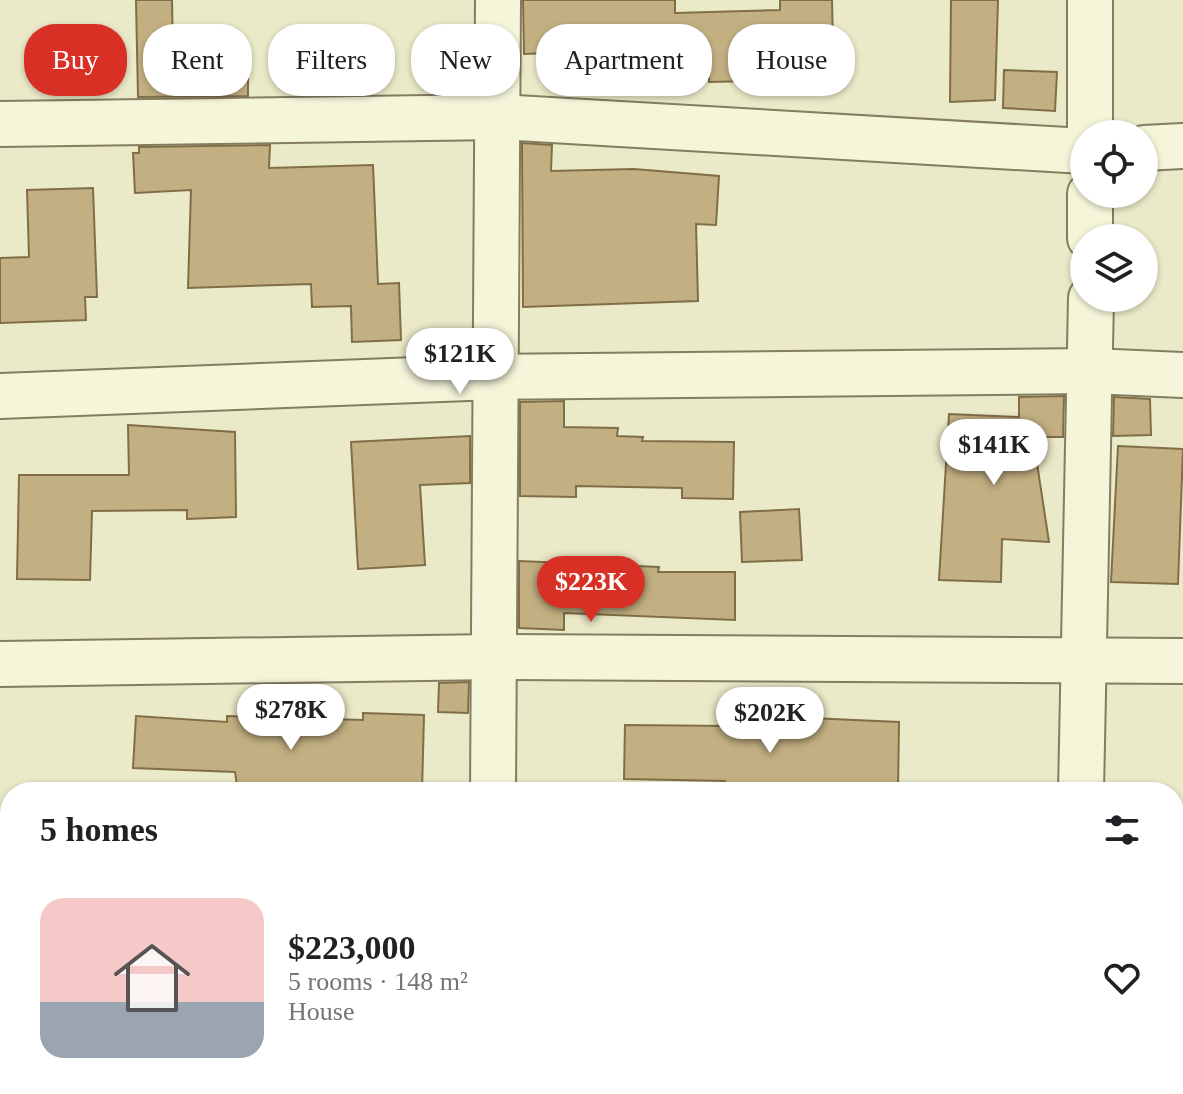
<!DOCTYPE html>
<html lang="en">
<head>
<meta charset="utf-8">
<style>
  body { margin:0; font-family:"Times New Roman",serif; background:#f6f6f6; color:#202124; height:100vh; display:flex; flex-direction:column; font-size:30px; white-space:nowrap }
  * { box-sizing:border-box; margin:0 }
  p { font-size:26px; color:#757577 }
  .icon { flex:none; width:44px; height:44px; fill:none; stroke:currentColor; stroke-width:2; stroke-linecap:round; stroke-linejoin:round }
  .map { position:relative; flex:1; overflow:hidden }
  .panel { position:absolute; left:0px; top:782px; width:1184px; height:312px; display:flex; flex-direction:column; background:#fff; border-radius:32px 32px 0 0; box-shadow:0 2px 6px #0004 }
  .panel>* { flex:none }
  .banner { position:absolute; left:24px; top:24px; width:1136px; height:72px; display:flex; gap:16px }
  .buttons { position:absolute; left:1070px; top:120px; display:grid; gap:16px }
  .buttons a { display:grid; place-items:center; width:88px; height:88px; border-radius:50%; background:#fff; box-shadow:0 2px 6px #0004; font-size:40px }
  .price { position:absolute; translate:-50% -68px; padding:0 18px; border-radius:28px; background:#fff; color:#222; font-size:26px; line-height:52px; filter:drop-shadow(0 2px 4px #0008) }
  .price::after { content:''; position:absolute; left:50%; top:48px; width:24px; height:18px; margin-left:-12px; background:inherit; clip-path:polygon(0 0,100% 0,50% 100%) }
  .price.current { background:#d93025; color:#fff }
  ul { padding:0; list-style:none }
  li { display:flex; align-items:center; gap:24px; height:200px; padding:0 40px }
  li+li { border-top:2px solid #e0e0e0 }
  li span { display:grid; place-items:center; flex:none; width:224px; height:160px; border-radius:24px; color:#555 }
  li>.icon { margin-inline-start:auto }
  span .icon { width:96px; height:96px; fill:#fffc; stroke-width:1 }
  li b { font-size:34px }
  h2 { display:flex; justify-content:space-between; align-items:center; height:96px; padding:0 40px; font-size:34px }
  .pill { padding:0 28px; border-radius:32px; background:#fff; box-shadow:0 2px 6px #0004; font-size:28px; line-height:72px }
  .pill.current { background:#d93025; color:#fff }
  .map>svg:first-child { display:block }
  .building { fill:#c3b082; stroke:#806e47; stroke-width:2 }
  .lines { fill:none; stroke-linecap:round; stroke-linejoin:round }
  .minor-casing { stroke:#847d5f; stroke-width:48 }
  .minor { stroke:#f5f5da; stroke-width:44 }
</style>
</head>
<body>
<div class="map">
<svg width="1183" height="1094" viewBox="0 0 1183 1094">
  <rect width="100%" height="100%" fill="#eae9c8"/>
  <g class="building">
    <polygon points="136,0 172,0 173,56 248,58 248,96 138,97"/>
    <polygon points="523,0 675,0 675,13 780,10 780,0 832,0 833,44 788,46 790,80 709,82 709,76 636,79 635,50 524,54"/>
    <polygon points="951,0 998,0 995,100 950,102"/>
    <polygon points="1004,70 1057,72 1055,111 1003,108"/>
    <polygon points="522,143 552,145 551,171 634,169 719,176 716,225 696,224 698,301 523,307"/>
    <polygon points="270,145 269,168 373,165 378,284 399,283 401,340 352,342 351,306 312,307 311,284 188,288 191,190 135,193 133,153 139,153 139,147"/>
    <polygon points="93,188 97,297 85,297 86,320 0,323 0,258 29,257 27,190"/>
    <polygon points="1064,396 1063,437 1033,437 1049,542 1002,539 1001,582 939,580 949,414 1019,417 1019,397"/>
    <polygon points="1114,397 1150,399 1151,435 1113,436"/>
    <polygon points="564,401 564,427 618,428 617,436 643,437 642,441 734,442 733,499 682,498 682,488 576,486 576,497 520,496 520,402"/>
    <polygon points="128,425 235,432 236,517 187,519 187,510 92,511 90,580 17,579 19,475 129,475"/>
    <polygon points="470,436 470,483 420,485 425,565 358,569 351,442"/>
    <polygon points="1118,446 1183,449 1178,584 1111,582"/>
    <polygon points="799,509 802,560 742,562 740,512"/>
    <polygon points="519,561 659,567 658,572 735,572 735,620 564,613 564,630 519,628"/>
    <polygon points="469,682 468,713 438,712 439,683"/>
    <polygon points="363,713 424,715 422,792 238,792 235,772 133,768 136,716 227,722 227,716 363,720"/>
    <polygon points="810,718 899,722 898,792 726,792 725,781 624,779 625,725 731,726 731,719"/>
  </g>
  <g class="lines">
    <g class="minor-casing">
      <g id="minor">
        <polyline points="1090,0 1090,134"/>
        <polyline points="0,124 499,117 1084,151"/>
        <polyline points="1144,148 1183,146"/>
        <polyline points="1090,194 1090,238"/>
        <polyline points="0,396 494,377 1091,371 1183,375"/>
        <polyline points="0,664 493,657 1183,661"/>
        <polyline points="493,792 498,0"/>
        <polyline points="1081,792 1091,298"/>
        <polyline points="1174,916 1183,915"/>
        <polyline points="0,932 10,932"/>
        <polyline points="259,1084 261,1094"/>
        <polyline points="765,1084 765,1094"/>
      </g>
    </g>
    <use href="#minor" class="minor"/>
  </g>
</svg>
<div class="buttons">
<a><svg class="icon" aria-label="locate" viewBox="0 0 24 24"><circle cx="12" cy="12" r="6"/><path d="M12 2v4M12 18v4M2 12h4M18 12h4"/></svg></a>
<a><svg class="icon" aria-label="layers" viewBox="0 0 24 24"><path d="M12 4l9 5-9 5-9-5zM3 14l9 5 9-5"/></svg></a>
</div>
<b class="price" style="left:460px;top:396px">$121K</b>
<b class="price" style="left:994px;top:487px">$141K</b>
<b class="price current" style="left:591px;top:624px">$223K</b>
<b class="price" style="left:291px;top:752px">$278K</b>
<b class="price" style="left:770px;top:755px">$202K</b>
<div class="banner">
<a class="pill current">Buy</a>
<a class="pill">Rent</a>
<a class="pill">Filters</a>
<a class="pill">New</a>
<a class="pill">Apartment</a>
<a class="pill">House</a>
</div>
<section class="panel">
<h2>5 homes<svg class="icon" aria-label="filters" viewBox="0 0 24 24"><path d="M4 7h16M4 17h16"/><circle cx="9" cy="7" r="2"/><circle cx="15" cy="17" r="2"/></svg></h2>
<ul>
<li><span style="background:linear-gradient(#f6c9c9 65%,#9aa5b1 0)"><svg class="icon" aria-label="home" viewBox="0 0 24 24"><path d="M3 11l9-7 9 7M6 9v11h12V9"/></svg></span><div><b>$223,000</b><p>5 rooms · 148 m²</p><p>House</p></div><svg class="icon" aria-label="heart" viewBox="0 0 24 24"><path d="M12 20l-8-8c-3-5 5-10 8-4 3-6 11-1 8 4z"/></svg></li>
</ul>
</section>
</div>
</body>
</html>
